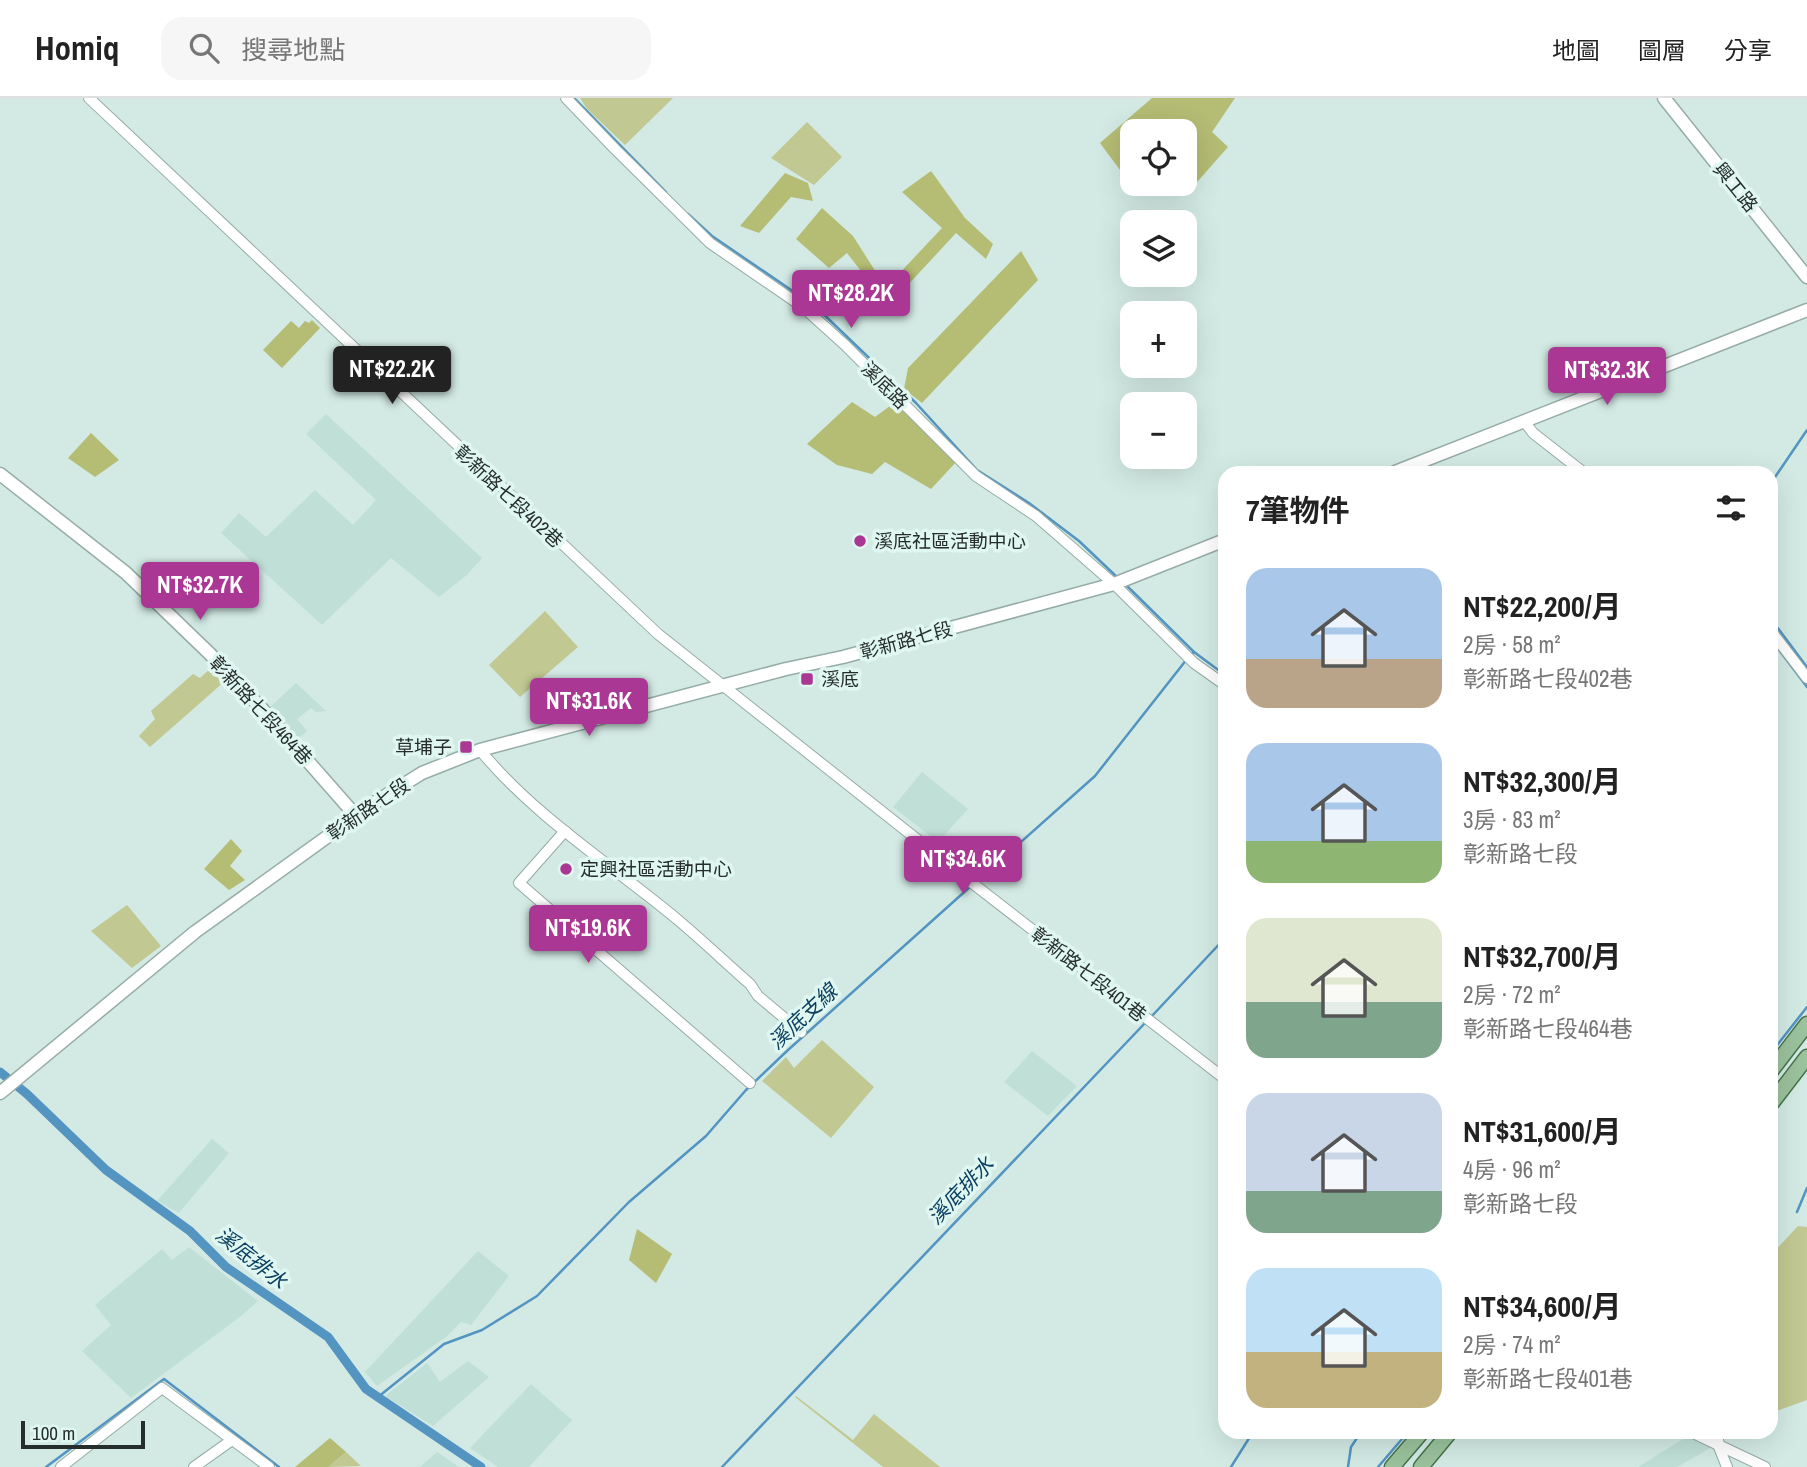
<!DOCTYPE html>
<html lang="zh-TW">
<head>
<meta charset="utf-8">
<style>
  body { margin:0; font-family:"Archivo Narrow","Noto Sans TC",sans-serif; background:#f6f6f6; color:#222; height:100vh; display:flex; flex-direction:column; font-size:26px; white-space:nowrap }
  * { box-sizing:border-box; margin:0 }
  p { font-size:23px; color:#767676 }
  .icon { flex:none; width:38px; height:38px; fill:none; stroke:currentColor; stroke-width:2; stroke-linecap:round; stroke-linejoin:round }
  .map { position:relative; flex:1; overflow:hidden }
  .side { position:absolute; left:1218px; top:368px; width:560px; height:973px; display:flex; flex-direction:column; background:#fff; border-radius:21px; box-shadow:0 7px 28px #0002 }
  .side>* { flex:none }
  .fabs { position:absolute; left:1120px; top:21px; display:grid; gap:14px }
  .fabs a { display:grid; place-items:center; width:77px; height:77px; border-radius:14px; background:#fff; box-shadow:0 7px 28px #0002; font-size:35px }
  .scale { position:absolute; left:21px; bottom:18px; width:124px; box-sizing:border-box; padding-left:7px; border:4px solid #262e2c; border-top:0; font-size:19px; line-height:24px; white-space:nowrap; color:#262e2c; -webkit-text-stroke:5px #e0f7f1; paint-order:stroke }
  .price { position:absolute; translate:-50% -60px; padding:0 16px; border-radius:7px; background:#a93793; color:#fff; font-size:23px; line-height:46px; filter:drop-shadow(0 2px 4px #0008) }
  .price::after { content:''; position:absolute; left:50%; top:42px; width:21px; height:16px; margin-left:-10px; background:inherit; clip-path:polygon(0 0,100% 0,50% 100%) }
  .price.active { background:#222; color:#fff }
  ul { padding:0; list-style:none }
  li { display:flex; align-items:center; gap:21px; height:175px; padding:0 28px }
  li span { display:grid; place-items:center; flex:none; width:196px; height:140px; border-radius:21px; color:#555 }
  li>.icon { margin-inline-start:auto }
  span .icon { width:84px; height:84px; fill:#fffc; stroke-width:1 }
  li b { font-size:30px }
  h2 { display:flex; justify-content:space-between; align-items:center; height:84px; padding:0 28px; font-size:30px }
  header { display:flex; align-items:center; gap:42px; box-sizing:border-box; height:98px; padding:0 35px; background:#fff; border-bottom:2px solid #e0e0e0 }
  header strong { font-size:33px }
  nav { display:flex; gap:38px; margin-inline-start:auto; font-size:24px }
  .search { width:490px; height:63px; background:#f6f6f6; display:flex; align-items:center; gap:18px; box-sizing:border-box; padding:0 24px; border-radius:21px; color:#767676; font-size:26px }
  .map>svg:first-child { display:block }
  .built { fill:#c0e0d7 }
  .green { fill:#c2c892 }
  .forest { fill:#b5bc74 }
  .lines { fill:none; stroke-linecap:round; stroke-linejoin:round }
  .stream { stroke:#5394c1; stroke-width:2.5 }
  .canal { stroke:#5394c1; stroke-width:9 }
  .street-casing { stroke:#96aca6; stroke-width:12 }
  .secondary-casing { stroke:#96aca6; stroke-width:15 }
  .primary-casing { stroke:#45744a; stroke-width:17 }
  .street { stroke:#fff; stroke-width:10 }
  .secondary { stroke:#fff; stroke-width:12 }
  .primary { stroke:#9ac29c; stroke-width:14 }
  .poi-dot { fill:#a93793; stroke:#e0f7f1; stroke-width:2.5 }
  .labels { text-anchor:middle; stroke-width:7; stroke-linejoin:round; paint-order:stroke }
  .street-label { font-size:19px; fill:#262e2c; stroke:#e0f7f1 }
  .poi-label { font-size:19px; fill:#262e2c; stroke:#e0f7f1; text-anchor:start }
  .water-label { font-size:21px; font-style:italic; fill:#0c4060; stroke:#e0f7f1 }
</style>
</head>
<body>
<header>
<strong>Homiq</strong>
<div class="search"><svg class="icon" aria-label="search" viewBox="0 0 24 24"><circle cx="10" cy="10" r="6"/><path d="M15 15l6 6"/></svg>搜尋地點</div>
<nav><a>地圖</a><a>圖層</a><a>分享</a></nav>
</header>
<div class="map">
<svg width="1807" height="1369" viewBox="0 0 1807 1369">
  <rect width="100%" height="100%" fill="#d3eae4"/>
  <g class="built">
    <polygon points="326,316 482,460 467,477 439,499 391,460 322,527 221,435 239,415 266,439 315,392 353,427 376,402 306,336"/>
    <polygon points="296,585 326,613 316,614 311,610 297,621 307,633 296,643 267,612"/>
    <polygon points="922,674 968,711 938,744 893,709"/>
    <polygon points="1032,953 1077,988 1048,1018 1004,984"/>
    <polygon points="212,1041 229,1055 179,1115 157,1103"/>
    <polygon points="189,1149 258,1203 240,1219 131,1300 82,1253 111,1227 95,1207 162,1151 172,1162"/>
    <polygon points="478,1153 509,1178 471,1227 461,1224 446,1239 377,1288 365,1274"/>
    <polygon points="468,1263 489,1279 433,1328 385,1298 427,1265 440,1284"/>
    <polygon points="531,1286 572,1322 529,1369 498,1369 470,1350"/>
    <polygon points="1688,1338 1712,1349 1677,1369 1638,1369"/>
    <polygon points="437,1354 459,1369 420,1369"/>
  </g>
  <g class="green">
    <polygon points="580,0 673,0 625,47 587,11"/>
    <polygon points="807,24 842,59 814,87 771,60"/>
    <polygon points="545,513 578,549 520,599 489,567"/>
    <polygon points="212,569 225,583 150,649 139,638 155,621 151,613 193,576 200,580"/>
    <polygon points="127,807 161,848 132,870 91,833"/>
    <polygon points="822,942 874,989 831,1040 762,983 786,959 794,970"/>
    <polygon points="1798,1128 1807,1129 1807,1302 1771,1315 1771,1157"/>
    <polygon points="796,1298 853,1342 874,1316 940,1369 883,1369 795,1299"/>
    <polygon points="346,1354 361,1368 328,1369"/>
  </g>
  <g class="forest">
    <polygon points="1152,0 1235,0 1212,34 1228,49 1190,92 1171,89 1167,86 1185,86 1185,33 1132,33 1132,62 1120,72 1100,45"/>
    <polygon points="931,73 965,120 993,146 986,161 956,135 906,189 895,180 942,130 902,94"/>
    <polygon points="785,75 808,85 813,103 791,99 759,135 740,128"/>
    <polygon points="822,110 853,138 879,179 868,182 847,155 829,170 796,141"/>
    <polygon points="1021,153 1038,182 922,305 904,291 908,270"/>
    <polygon points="312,222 320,230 282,270 263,252 291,223 299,230 305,223 309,225"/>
    <polygon points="852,304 875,319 894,305 949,352 957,363 931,391 885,364 872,376 837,367 807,346"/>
    <polygon points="91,335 119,362 95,379 68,360"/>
    <polygon points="231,741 242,753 230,768 245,782 229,792 204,771"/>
    <polygon points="637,1131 672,1156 656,1185 629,1162"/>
    <polygon points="330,1340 346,1354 328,1369 295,1369"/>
  </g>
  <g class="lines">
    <g class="stream">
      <polyline points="574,0 666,94"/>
      <polyline points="688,116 712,138 816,209 916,305 977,372 1029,405 1079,443 1119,481"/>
      <polyline points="1771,385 1807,332"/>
      <polyline points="1124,485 1194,554"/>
      <polyline points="1771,521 1807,569"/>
      <polyline points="1771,541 1807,589"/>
      <polyline points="1192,556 1194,554 1225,577"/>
      <polyline points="976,784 1095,678 1187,561"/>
      <polyline points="1151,919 1225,840"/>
      <polyline points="1771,955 1807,909"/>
      <polyline points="1797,1114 1807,1090"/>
      <polyline points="378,1299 444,1246 482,1232 537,1198 629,1104 706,1038 746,992 788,952 971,788"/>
      <polyline points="46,1369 164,1281 279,1369"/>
      <polyline points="722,1369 1146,924"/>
      <polyline points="1231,1369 1253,1334"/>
      <polyline points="1348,1369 1351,1349 1361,1334"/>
      <polyline points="1378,1369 1408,1334"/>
    </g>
    <polyline class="canal" points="0,974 27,996 106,1072 190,1133 226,1169 328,1239 366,1291 481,1369"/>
    <g class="street-casing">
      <g id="street">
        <polyline points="89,0 658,536 967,781 1225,981"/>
        <polyline points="566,0 615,51 710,145 803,209 845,247 976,378 1036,418 1114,486 1194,565 1225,587"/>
        <polyline points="1524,323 1533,335 1583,374"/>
        <polyline points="1771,533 1807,580"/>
        <path d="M480,652C535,719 612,767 678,822C703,843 726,865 750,886L758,898L801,934"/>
        <polyline points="565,733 519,785 750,985"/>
        <polyline points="1691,1334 1765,1369"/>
        <polyline points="1717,1334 1719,1349 1727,1369"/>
        <polyline points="61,1369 162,1290 269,1369"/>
        <polyline points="194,1369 232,1342"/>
      </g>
    </g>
    <g class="secondary-casing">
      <g id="secondary">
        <polyline points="1664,0 1807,179"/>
        <polyline points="1395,374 1807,212"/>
        <polyline points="0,376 126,475 210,556 263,612 356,718"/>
        <polyline points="0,995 195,834 374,705 422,675 480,652 786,571 843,559 1114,486 1225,442"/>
      </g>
    </g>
    <g class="primary-casing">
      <g id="primary">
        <polyline points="1771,973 1807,926"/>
        <polyline points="1771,1006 1807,959"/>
        <polyline points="1392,1369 1422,1334"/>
        <polyline points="1421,1369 1450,1334"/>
      </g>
    </g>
    <use href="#street" class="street"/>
    <use href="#secondary" class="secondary"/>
    <use href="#primary" class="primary"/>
  </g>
  <g class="poi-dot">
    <circle cx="860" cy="443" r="7"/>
    <rect x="800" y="574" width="14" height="14" rx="3.5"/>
    <rect x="459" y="642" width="14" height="14" rx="3.5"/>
    <circle cx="566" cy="771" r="7"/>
  </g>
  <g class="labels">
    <g class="street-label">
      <text transform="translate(1736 89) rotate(51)" y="7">興工路</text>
      <text transform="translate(885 287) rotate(45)" y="7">溪底路</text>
      <text transform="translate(509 398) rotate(43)" y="7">彰新路七段402巷</text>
      <text transform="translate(906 542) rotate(-15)" y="7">彰新路七段</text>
      <text transform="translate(261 612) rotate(47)" y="7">彰新路七段464巷</text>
      <text transform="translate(368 711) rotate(-34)" y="7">彰新路七段</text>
      <text transform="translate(1089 876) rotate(38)" y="7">彰新路七段401巷</text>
    </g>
    <g class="poi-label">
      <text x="874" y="450">溪底社區活動中心</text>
      <text x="821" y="588">溪底</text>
      <text x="452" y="656" text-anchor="end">草埔子</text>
      <text x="580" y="778">定興社區活動中心</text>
    </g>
    <g class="water-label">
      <text transform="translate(803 919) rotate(-43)" y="7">溪底支線</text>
      <text transform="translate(961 1093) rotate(-46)" y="7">溪底排水</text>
      <text transform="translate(251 1160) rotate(39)" y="7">溪底排水</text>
    </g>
  </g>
</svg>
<div class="fabs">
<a><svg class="icon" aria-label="locate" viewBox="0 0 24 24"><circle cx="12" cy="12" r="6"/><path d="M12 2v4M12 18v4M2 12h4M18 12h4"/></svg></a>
<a><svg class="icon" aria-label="layers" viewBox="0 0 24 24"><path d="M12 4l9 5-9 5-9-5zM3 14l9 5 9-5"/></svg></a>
<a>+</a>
<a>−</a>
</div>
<div class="scale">100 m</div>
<b class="price" style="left:851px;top:232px">NT$28.2K</b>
<b class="price active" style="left:392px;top:308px">NT$22.2K</b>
<b class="price" style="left:1607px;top:309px">NT$32.3K</b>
<b class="price" style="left:200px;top:524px">NT$32.7K</b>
<b class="price" style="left:589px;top:640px">NT$31.6K</b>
<b class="price" style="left:963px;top:798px">NT$34.6K</b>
<b class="price" style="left:588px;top:867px">NT$19.6K</b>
<section class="side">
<h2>7筆物件<svg class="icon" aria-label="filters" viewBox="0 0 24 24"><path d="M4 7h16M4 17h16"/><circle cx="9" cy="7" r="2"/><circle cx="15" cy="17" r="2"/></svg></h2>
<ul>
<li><span style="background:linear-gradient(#a9c7e8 65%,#b9a48a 0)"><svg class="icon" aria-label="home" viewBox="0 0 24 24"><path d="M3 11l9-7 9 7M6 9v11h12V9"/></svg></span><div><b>NT$22,200/月</b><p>2房 · 58 m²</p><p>彰新路七段402巷</p></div></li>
<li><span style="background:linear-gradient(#a9c7e8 70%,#8fb573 0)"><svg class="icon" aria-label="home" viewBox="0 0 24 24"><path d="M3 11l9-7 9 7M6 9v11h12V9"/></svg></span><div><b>NT$32,300/月</b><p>3房 · 83 m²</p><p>彰新路七段</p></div></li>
<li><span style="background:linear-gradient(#dfe7d0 60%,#7fa58c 0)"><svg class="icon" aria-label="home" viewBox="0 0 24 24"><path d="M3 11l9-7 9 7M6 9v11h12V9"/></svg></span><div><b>NT$32,700/月</b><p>2房 · 72 m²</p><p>彰新路七段464巷</p></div></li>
<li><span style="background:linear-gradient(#c9d6e8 70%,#7fa58c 0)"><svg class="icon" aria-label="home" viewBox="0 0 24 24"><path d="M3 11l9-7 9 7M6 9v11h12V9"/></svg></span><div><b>NT$31,600/月</b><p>4房 · 96 m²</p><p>彰新路七段</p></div></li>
<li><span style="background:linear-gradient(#bfe0f5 60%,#c2b280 0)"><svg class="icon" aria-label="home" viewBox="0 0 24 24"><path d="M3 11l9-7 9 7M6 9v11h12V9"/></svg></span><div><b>NT$34,600/月</b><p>2房 · 74 m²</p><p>彰新路七段401巷</p></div></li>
</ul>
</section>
</div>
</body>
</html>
